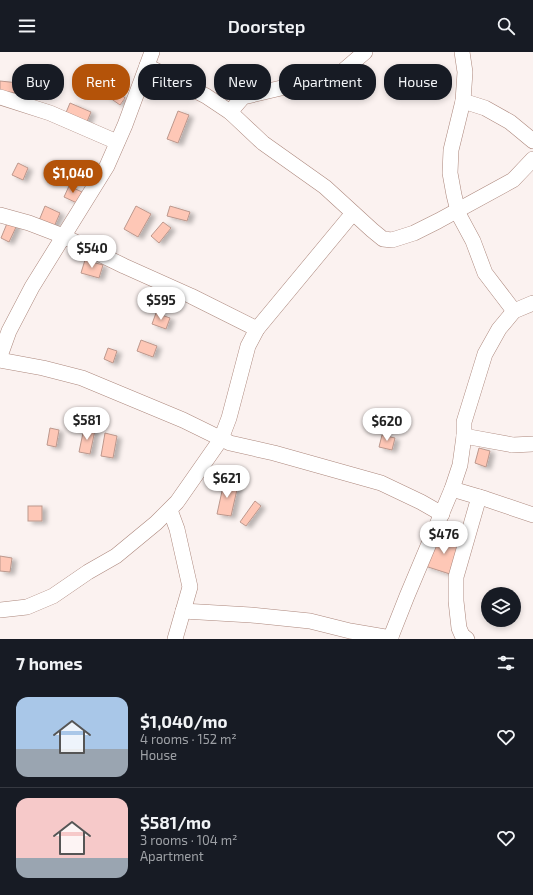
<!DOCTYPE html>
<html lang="en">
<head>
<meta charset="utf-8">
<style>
  body { margin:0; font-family:"Exo 2",sans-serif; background:#20242c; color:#f1f3f6; height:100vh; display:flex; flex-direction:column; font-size:15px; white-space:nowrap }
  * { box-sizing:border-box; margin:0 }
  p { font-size:13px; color:#9ea1a6 }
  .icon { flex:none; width:22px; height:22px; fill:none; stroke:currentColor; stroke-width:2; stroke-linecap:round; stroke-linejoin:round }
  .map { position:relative; height:587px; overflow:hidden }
  .details { display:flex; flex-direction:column; background:#171b24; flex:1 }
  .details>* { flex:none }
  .hud { position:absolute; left:12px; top:12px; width:509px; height:36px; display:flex; gap:8px }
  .buttons { position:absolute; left:481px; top:535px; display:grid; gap:8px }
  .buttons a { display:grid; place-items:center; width:40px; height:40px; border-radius:50%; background:#171b24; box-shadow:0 2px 6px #0003; font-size:20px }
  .price { position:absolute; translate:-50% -34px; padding:0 9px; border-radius:14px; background:#fff; color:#222; font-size:13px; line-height:26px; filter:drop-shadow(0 1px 2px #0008) }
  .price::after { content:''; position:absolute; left:50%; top:24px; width:12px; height:9px; margin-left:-6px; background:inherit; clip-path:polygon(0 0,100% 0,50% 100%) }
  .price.on { background:#b45309; color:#fff }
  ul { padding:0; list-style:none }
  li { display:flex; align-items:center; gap:12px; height:100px; padding:0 16px }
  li+li { border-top:1px solid #363941 }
  li span { display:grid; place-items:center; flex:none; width:112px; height:80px; border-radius:12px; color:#555 }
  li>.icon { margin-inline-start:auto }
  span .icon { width:48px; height:48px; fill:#fffc; stroke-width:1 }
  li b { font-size:17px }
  h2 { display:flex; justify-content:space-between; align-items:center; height:48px; padding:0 16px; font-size:17px }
  .tag { padding:0 14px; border-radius:16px; background:#171b24; box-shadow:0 2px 6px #0003; font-size:14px; line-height:36px }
  .tag.on { background:#b45309; color:#fff }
  header { display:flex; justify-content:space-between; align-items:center; height:52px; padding:0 16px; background:#171b24; font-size:18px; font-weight:600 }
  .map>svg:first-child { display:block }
  .building { fill:#fec7b6; stroke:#bc978c; filter:url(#shadow) }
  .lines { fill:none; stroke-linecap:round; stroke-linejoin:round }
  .minor-casing { stroke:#ac877c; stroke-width:16 }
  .minor { stroke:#fff; stroke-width:15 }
</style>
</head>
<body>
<header><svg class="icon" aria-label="menu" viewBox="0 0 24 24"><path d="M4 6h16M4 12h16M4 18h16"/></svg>Doorstep<svg class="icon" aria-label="search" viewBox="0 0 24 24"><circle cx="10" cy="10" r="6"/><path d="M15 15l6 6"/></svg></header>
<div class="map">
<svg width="533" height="587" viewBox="0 0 533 587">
  <defs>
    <filter id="shadow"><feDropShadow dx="4.5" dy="2.5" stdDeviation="2" flood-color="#0004"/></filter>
  </defs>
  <rect width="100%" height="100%" fill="#fbf2f0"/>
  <g class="building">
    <polygon points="0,29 19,31 17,41 0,39"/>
    <polygon points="109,33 125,46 120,53 103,41"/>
    <polygon points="70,51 91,60 86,72 65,63"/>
    <polygon points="178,59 189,63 178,91 167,87"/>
    <polygon points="18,111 28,116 23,128 12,123"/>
    <polygon points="69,134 82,140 77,151 64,145"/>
    <polygon points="45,154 60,161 53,177 38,171"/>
    <polygon points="136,154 151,162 138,185 124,177"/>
    <polygon points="170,154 190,160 187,169 167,164"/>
    <polygon points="8,169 17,173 9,190 1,186"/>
    <polygon points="163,170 171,176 159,191 151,184"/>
    <polygon points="85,208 103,213 99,226 81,221"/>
    <polygon points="156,261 170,266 166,277 152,272"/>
    <polygon points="141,288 157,294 153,305 137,299"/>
    <polygon points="108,296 117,299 113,311 104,307"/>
    <polygon points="50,376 59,378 56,395 47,393"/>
    <polygon points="84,376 95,378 90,402 79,400"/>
    <polygon points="105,381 117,384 113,406 101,404"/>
    <polygon points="382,383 395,386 392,398 379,395"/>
    <polygon points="479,396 490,399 486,415 475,411"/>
    <polygon points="224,430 238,433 231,464 217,462"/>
    <polygon points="255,449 261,454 246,474 240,470"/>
    <rect x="28" y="454" width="14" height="15"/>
    <polygon points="437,483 462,490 453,523 425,514"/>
    <polygon points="0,504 12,506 10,520 0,519"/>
  </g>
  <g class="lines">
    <g class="minor-casing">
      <g id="minor">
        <polyline points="462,0 465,20 463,49 451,98 450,121 454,143 459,163 473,189 485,221 514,259"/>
        <polyline points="147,14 206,44 230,60 263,91 325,135 372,178 383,187 392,188 414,181 438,169 513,128 533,107"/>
        <polyline points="0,45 50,61 117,90"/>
        <polyline points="463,49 485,56 510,70 533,89"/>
        <polyline points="230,60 243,45 298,32 321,28 343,19 365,0"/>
        <polyline points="0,163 29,171 63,184 124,214 191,244 257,277"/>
        <polyline points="0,304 9,279 32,235 107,114 125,73 152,0"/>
        <polyline points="0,308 43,316 82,326 183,368 230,391 274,401 381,431 421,450 442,462"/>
        <polyline points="464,384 513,393 533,392"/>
        <polyline points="452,437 486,447 533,463"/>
        <polyline points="170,458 177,477 190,535 175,587"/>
        <polyline points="0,558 27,555 53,544 88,520 116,504 156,471 177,450 221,387 229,366 248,294 257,277 353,161"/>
        <polyline points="183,559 251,563 310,569 350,579 391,586"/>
        <polyline points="390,587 407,544 452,437 460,413 464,384 464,370 485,302 499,277 514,259 533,251"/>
        <polyline points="467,587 462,583 459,576 456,549 456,525 479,445"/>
      </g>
    </g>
    <use href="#minor" class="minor"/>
  </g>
</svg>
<div class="buttons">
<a><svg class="icon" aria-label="layers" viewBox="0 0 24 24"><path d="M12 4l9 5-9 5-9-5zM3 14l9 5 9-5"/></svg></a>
</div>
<b class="price on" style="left:73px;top:142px">$1,040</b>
<b class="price" style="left:92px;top:217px">$540</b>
<b class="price" style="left:161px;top:269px">$595</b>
<b class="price" style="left:87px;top:389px">$581</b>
<b class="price" style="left:387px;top:390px">$620</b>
<b class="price" style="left:227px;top:447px">$621</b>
<b class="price" style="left:444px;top:503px">$476</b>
<div class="hud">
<a class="tag">Buy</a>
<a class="tag on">Rent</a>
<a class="tag">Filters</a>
<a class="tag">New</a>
<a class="tag">Apartment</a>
<a class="tag">House</a>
</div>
</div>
<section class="details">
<h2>7 homes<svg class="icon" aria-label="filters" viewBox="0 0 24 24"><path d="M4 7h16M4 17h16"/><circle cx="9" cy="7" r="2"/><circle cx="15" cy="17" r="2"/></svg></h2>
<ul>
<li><span style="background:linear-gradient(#a9c7e8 65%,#9aa5b1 0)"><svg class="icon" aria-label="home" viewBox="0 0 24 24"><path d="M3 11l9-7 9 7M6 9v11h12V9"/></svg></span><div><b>$1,040/mo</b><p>4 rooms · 152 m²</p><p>House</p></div><svg class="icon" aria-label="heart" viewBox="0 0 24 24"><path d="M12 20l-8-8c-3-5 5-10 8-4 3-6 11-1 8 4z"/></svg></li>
<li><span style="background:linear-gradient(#f6c9c9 75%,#9aa5b1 0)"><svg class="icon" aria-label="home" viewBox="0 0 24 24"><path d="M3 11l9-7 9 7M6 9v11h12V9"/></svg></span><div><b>$581/mo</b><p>3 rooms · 104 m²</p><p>Apartment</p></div><svg class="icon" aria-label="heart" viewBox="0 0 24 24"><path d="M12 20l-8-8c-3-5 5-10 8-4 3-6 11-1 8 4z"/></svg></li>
</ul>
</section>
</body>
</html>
